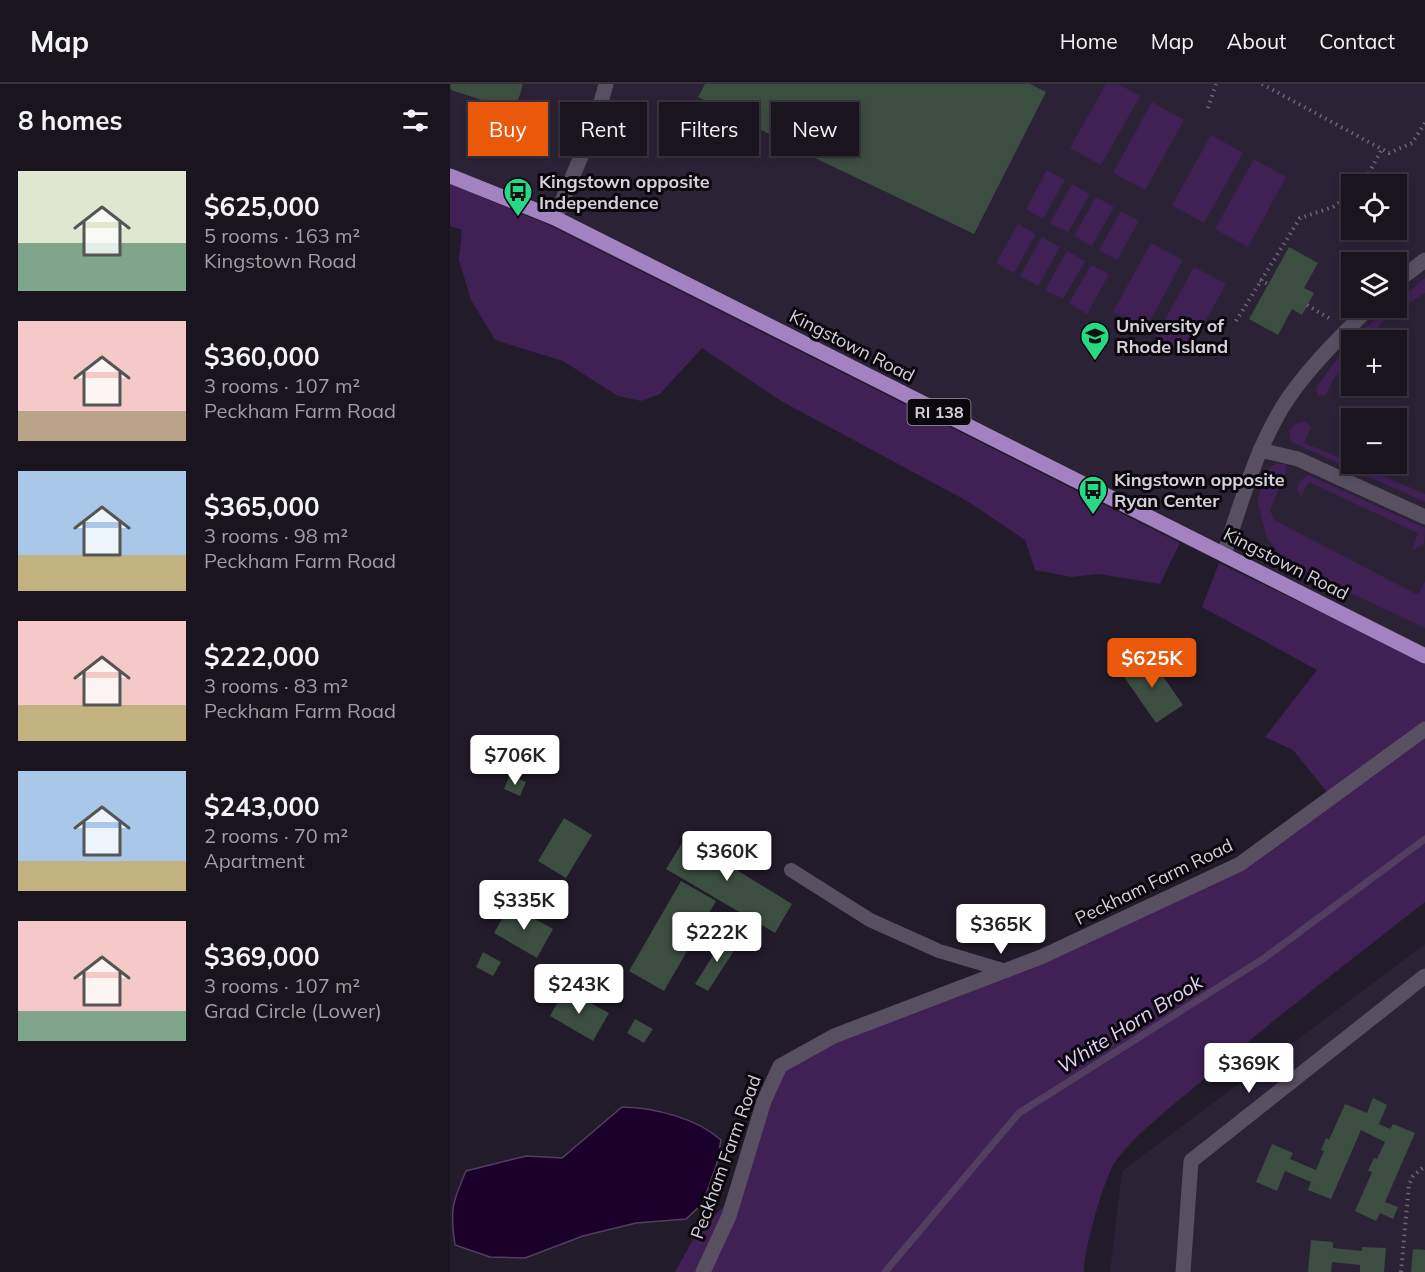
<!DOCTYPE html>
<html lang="en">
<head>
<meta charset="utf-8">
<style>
  body { margin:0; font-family:Mulish,sans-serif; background:#27212c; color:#f1f3f6; height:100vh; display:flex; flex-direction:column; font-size:22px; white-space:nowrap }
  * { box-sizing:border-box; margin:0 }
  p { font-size:20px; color:#9f9ea4 }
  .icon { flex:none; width:33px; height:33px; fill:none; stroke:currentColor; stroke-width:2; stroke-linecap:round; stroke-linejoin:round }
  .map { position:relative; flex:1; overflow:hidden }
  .drawer { display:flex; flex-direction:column; background:#1a141f; width:450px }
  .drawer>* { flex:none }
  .hud { position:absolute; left:18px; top:18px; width:570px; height:54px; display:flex; gap:12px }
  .tools { position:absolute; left:891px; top:90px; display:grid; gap:12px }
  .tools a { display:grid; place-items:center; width:66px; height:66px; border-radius:0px; background:#1a141f; box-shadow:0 3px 9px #0003,0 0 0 2px #38333d; font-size:30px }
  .price { position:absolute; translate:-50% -51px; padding:0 14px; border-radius:6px; background:#fff; color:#222; font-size:20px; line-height:39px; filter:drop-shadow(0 2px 3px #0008) }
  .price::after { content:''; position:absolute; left:50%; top:36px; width:18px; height:14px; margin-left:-9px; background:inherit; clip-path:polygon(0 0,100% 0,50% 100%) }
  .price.current { background:#ea580c; color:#fff }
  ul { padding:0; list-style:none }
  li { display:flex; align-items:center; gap:18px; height:150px; padding:0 18px }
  li span { display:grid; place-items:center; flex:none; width:168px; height:120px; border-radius:0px; color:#555 }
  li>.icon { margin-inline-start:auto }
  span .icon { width:72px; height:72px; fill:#fffc; stroke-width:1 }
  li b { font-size:26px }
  h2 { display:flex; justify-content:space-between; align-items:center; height:72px; padding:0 18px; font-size:26px }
  .pill { padding:0 21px; border-radius:0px; background:#1a141f; box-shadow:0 3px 9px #0003,0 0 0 2px #38333d; font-size:21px; line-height:54px }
  .pill.current { background:#ea580c; color:#fff }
  header { display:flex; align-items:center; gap:36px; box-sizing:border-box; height:84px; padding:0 30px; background:#1a141f; border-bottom:2px solid #38333d }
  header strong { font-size:28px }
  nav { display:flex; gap:33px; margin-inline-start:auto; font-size:21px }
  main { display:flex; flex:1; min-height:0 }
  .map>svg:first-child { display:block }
  .built { fill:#2c2236; fill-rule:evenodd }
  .green { fill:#3f2156 }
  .water { fill:#1a002b; stroke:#523e60; stroke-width:1.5 }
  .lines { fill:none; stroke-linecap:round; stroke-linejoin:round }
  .stream { stroke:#523e60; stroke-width:7 }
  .building { fill:#3c4d41 }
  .path { stroke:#6c6572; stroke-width:4; stroke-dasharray:1.5 4.5; stroke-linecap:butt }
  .service { stroke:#585061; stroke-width:14 }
  .minor { stroke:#585061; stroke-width:15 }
  .primary { stroke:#a282c0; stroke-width:15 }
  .labels { text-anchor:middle; stroke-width:6; stroke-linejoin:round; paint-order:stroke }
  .shield { fill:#0a070d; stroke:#98949c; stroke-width:1.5 }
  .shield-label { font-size:16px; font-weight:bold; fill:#d5d0da }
  .poi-label { font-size:18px; font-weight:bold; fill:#d5d0da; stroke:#0a070d; text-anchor:start }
  .street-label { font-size:18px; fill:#d5d0da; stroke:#0a070d }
  .water-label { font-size:20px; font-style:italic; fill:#e5d1f8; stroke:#0a070d }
</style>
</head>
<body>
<header>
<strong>Map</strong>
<nav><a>Home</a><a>Map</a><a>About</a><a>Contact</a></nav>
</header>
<main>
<section class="drawer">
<h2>8 homes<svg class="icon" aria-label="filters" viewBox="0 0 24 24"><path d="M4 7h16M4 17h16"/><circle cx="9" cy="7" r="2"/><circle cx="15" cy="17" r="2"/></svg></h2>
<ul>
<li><span style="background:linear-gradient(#dfe7d0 60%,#7fa58c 0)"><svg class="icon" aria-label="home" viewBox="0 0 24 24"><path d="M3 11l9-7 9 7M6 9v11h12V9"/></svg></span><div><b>$625,000</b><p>5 rooms · 163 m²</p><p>Kingstown Road</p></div></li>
<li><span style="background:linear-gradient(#f6c9c9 75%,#b9a48a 0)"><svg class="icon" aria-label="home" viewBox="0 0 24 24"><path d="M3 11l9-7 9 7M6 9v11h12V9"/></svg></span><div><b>$360,000</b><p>3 rooms · 107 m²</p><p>Peckham Farm Road</p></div></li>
<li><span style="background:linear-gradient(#a9c7e8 70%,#c2b280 0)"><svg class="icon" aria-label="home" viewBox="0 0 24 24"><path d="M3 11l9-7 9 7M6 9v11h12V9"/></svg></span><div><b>$365,000</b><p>3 rooms · 98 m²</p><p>Peckham Farm Road</p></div></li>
<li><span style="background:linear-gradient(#f6c9c9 70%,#c2b280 0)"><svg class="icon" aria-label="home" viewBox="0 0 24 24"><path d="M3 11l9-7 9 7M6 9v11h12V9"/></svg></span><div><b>$222,000</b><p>3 rooms · 83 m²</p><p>Peckham Farm Road</p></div></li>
<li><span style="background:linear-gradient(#a9c7e8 75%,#c2b280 0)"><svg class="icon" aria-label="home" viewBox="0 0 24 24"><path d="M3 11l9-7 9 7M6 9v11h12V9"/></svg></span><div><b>$243,000</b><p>2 rooms · 70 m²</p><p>Apartment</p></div></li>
<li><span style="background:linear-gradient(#f6c9c9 75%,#7fa58c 0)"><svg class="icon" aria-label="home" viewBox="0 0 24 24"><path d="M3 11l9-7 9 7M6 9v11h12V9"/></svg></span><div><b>$369,000</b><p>3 rooms · 107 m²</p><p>Grad Circle (Lower)</p></div></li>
</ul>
</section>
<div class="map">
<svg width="975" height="1188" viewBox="0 0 975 1188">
  <rect width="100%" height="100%" fill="#221b29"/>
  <g class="built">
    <path d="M0,0H975V572L105,134L0,92ZM902,100H946V146H902ZM902,178H946V224H902ZM902,256H946V302H902ZM902,334H946V380H902Z"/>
    <polygon points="975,860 975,1188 660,1188 672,1087"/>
  </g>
  <g class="green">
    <polygon points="656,0 668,0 690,12 651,81 620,64"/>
    <polygon points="702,18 734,36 695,106 663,89"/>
    <polygon points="761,51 793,69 754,139 722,121"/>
    <polygon points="804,75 836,93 798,163 765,145"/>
    <polygon points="597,86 615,96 593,135 576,125"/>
    <polygon points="0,100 99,141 730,459 710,500 649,490 622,493 585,486 575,456 517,417 331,317 252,264 210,310 191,317 168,312 113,277 45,256 21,216 9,176 12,146 0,142"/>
    <polygon points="622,100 640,110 618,148 600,139"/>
    <polygon points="646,113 664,123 642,162 624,152"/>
    <polygon points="671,127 689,137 667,176 649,166"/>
    <polygon points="568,140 586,150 564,189 546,179"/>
    <polygon points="592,153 610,163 588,202 570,192"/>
    <polygon points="701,159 733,176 695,246 663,228"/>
    <polygon points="617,167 635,177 613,215 595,206"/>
    <polygon points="641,181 659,190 637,230 619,219"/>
    <polygon points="744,183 776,200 737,270 706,252"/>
    <polygon points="975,194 975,209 936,234 917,256 902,256 901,274 883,296 876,311 868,312 866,304 899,259 938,224 946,224 947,217"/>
    <polygon points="855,337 861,343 854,359 975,410 975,418 841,358 839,347 845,340"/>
    <polygon points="826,380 835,380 837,386 820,426 824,436 968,511 975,497 975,544 835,478 817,454 807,416 818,385"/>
    <polygon points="858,391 975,444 974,460 962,466 968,449 859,398 851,412 847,406 849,398"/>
    <path d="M769,479L975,579V818C899,878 820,937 747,1001C720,1024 689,1047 667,1075C654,1092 634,1166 634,1188H225L247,1148L283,1114L328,983L591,870L784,781L877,708L843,666L815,653L867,586L752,523Z"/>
  </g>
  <path class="water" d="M172,1023C206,1024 246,1034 271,1056L267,1079L253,1119L236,1135L186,1139L133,1152L75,1174L40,1173L5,1161C0,1126 2,1119 16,1087L76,1072L112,1074Z"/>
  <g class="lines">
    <polyline class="stream" points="435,1188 569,1029 813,875 975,755"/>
  </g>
  <g class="building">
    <polygon points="0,0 73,0 65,27 1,6"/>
    <polygon points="255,0 580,0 596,8 524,150 365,74 248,13"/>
    <polygon points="839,163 868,179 854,204 864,209 852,231 842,225 828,251 799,235"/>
    <polygon points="699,572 733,621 706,639 672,590"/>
    <polygon points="60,691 76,698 70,712 54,705"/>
    <polygon points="114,734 142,751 116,794 88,777"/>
    <polygon points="240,746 282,771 277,780 342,820 325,849 216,785"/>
    <polygon points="231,797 266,817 214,907 179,887"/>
    <polygon points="60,821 103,845 87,874 44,849"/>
    <polygon points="276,851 289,859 258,907 245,900"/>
    <polygon points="33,868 51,878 43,892 26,883"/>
    <polygon points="115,905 159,929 143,957 100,932"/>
    <polygon points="185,935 203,945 194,959 177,949"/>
    <polygon points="923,1014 937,1021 929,1040 940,1045 943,1040 965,1049 935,1118 948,1123 943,1135 930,1129 926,1137 905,1127 922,1088 918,1087 924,1074 927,1075 935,1058 911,1046 881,1115 858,1106 861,1098 835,1087 827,1107 806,1098 822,1060 843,1069 840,1075 866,1086 874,1067 871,1066 876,1054 879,1056 895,1020 917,1029"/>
    <polygon points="861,1156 883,1158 883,1164 912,1167 912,1163 936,1164 934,1188 910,1188 910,1181 882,1178 881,1188 858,1188"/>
    <polygon points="963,1165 975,1166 975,1188 961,1188"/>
  </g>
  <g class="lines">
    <g class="path">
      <polyline points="812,0 939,69 962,59 975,39"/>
      <polyline points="758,24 766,0"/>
      <polyline points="913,100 932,65"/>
      <polyline points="810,196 818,200"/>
      <polyline points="857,221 882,236"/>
      <polyline points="786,237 850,134 883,123 902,109"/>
      <polyline points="951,1188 959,1101 963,1092 975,1082"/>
    </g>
    <polyline class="service" points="341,786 420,836 489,867 556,887"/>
    <g class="minor">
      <polyline points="105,134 146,37 156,0"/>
      <polyline points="946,198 975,176"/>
      <polyline points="810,366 848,375 975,433"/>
      <path d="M774,470C792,417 807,360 839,313C862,280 891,252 919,224"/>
      <polyline points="253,1188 279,1132 314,1017 330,982 384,952 591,873 790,780 975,645"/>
      <polyline points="733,1188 741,1077 975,892"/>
    </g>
    <polyline class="primary" points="0,92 105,134 975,572"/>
  </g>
  <defs>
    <g id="bus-pin" transform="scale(1.5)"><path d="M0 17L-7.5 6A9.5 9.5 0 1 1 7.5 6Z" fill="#29d885" stroke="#0a070d"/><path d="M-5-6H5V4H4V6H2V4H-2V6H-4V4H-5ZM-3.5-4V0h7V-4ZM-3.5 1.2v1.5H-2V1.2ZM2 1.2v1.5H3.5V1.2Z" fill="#111"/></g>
    <g id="university-pin" transform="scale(1.5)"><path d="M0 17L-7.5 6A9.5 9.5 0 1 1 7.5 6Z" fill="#29d885" stroke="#0a070d"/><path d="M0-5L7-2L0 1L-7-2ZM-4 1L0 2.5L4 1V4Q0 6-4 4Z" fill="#111"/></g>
  </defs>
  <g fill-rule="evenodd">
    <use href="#bus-pin" x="68" y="108"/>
    <use href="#university-pin" x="645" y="252"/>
    <use href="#bus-pin" x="643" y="406"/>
  </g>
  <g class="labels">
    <rect class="shield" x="457.5" y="315" width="63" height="26" rx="4.5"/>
    <g class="shield-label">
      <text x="489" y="334">RI 138</text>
    </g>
    <g class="poi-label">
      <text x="89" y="104">Kingstown opposite<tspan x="89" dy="21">Independence</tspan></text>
      <text x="666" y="248">University of<tspan x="666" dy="21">Rhode Island</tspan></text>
      <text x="664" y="402">Kingstown opposite<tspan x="664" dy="21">Ryan Center</tspan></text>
    </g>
    <g class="street-label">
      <text transform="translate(402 262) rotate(27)" y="6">Kingstown Road</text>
      <text transform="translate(836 480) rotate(27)" y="6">Kingstown Road</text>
      <text transform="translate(704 798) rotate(-26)" y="6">Peckham Farm Road</text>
      <text transform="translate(276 1073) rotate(-70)" y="6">Peckham Farm Road</text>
    </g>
    <g class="water-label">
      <text transform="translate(680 940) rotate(-32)" y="7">White Horn Brook</text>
    </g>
  </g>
</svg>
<div class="tools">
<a><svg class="icon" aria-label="locate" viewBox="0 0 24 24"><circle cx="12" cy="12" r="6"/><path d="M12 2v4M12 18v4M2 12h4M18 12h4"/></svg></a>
<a><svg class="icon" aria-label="layers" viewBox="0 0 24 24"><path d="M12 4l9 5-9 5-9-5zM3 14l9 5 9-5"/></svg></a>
<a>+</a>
<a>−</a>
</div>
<b class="price current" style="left:702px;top:605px">$625K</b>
<b class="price" style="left:65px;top:702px">$706K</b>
<b class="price" style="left:277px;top:798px">$360K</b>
<b class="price" style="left:74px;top:847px">$335K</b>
<b class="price" style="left:551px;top:871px">$365K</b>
<b class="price" style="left:267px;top:879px">$222K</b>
<b class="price" style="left:129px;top:931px">$243K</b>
<b class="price" style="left:799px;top:1010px">$369K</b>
<div class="hud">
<a class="pill current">Buy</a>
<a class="pill">Rent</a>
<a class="pill">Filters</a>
<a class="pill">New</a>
</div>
</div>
</main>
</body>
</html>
